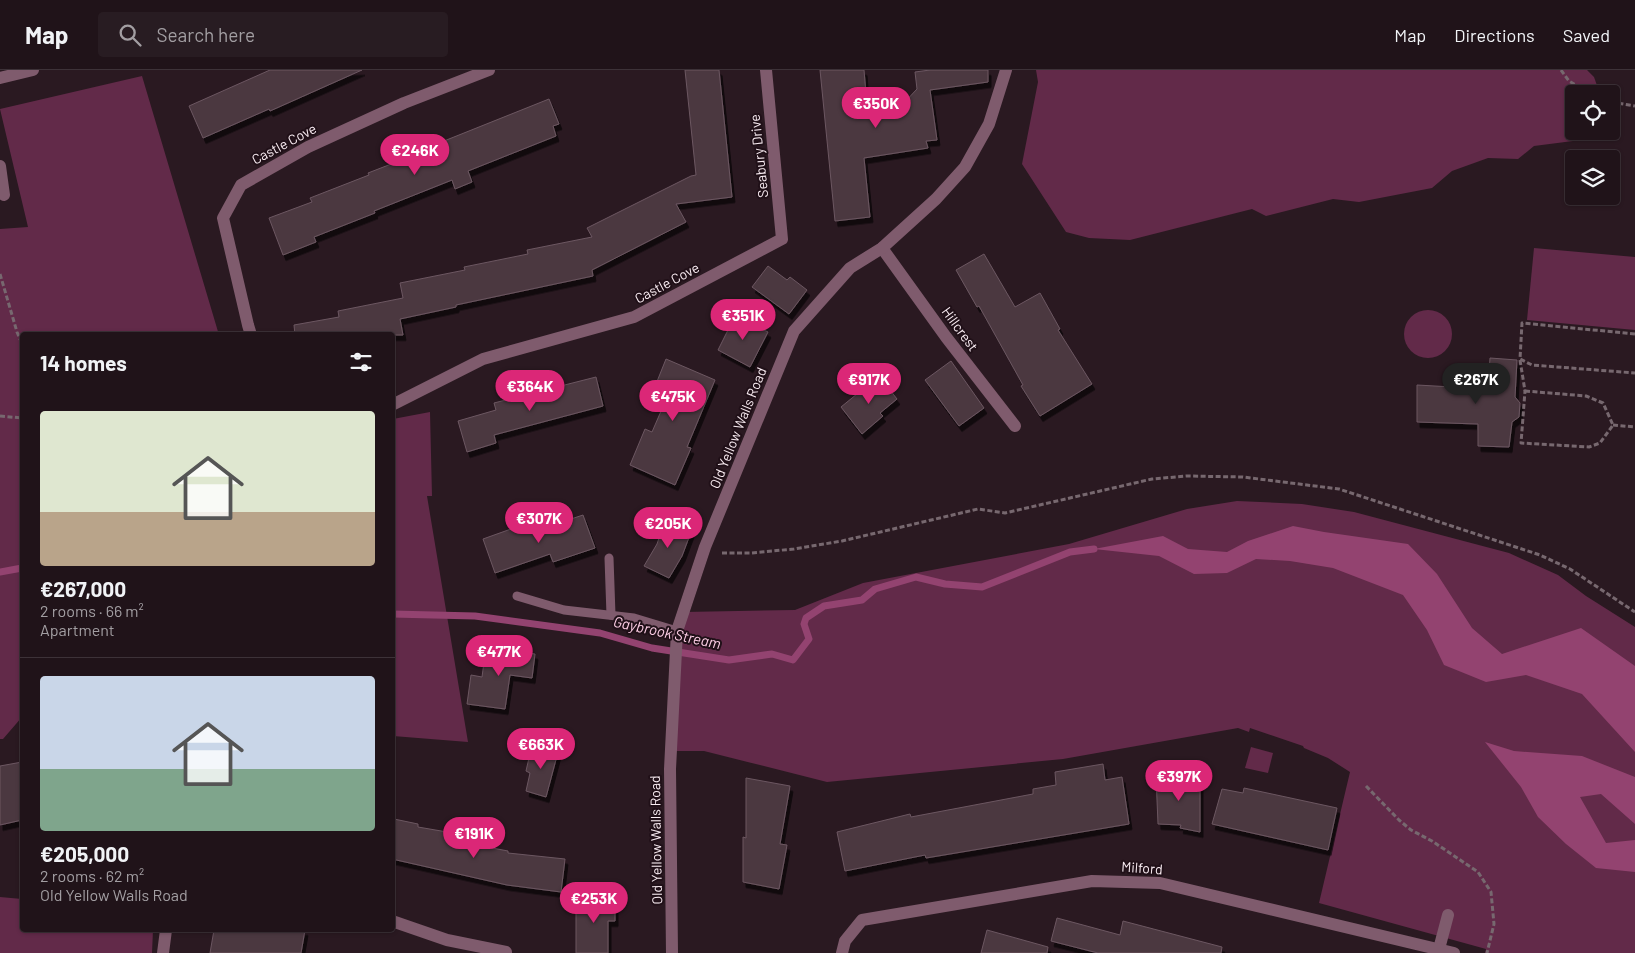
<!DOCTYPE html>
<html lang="en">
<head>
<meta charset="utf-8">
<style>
  body { margin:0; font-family:Barlow,sans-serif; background:#281c22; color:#f1f3f6; height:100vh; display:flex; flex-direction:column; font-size:19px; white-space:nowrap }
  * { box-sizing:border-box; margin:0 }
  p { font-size:16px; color:#a29ea2 }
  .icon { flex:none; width:28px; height:28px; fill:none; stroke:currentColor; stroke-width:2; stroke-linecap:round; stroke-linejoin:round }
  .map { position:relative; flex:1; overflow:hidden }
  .details { position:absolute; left:20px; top:262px; width:375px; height:600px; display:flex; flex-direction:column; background:#201319; border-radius:5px; box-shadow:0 1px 4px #0004,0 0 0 1px #3d3238 }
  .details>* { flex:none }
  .buttons { position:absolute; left:1565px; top:15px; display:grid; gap:10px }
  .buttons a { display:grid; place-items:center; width:55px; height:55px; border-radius:5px; background:#201319; box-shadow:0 1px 4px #0004,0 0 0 1px #3d3238; font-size:25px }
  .price { position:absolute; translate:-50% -42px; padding:0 11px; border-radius:18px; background:#db2777; color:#fff; font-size:16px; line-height:32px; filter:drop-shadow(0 1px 2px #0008) }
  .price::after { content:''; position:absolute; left:50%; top:30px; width:15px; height:11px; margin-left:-8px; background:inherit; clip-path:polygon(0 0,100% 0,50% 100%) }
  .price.selected { background:#222; color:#fff }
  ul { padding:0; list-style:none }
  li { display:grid; align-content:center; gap:10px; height:265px; padding:0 20px }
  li+li { border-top:1px solid #3d3238 }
  li span { display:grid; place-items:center; height:155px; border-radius:5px; color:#555 }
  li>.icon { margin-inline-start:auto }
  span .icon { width:90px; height:90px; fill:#fffc; stroke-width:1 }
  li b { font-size:21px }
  h2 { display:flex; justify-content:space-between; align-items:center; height:60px; padding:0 20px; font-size:21px }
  header { display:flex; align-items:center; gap:30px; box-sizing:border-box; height:70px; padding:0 25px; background:#201319; border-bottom:1px solid #3d3238 }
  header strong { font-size:24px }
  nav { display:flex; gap:28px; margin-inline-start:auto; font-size:18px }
  .search { width:350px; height:45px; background:#281c22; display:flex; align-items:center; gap:12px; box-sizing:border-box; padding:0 18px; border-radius:5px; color:#a29ea2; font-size:19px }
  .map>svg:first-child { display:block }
  .green { fill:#622a49 }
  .water { fill:#934370 }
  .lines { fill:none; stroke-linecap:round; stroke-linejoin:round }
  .stream { stroke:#934370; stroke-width:7 }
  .building { fill:#4b3841; stroke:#6c5761; filter:url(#shadow) }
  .path { stroke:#77686f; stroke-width:3; stroke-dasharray:5 2.5; stroke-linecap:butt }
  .service { stroke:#7f5b6d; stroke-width:9 }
  .minor { stroke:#7f5b6d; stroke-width:12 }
  .tertiary { stroke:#7f5b6d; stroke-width:12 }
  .labels { text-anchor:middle; stroke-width:4; stroke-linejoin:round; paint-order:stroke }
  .street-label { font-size:14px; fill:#faedf3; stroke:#201018 }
  .water-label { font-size:15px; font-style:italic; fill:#fdcee5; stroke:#201018 }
</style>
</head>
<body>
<header>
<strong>Map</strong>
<div class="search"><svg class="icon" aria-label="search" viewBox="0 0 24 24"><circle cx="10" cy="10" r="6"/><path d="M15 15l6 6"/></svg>Search here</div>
<nav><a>Map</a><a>Directions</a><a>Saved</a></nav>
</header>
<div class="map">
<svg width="1635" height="883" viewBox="0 0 1635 883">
  <defs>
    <filter id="shadow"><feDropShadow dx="3" dy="5.5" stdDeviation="0" flood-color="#0009"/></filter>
  </defs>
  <rect width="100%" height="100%" fill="#2a1921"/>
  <g class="green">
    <polygon points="1036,0 1587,0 1594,7 1600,24 1574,24 1574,61 1584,61 1573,71 1534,76 1518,89 1488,88 1452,101 1432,118 1359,132 1333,129 1266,146 1252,139 1130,170 1089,168 1066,162 1022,94 1038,12"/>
    <polygon points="142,6 219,265 22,265 22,647 3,669 0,669 0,159 28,157 0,39"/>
    <polygon points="1534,178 1635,187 1635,260 1527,250"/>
    <circle cx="1428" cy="264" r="24"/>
    <polygon points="430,342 432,426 427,426 468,672 393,666 393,349"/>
    <polygon points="1237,431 1302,434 1354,442 1509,483 1558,505 1586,526 1635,557 1635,883 1485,883 1486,879 1319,833 1350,702 1328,688 1304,678 1303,676 1250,658 1249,662 1238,658 1063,689 827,712 704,681 670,681 684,542 795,540 863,513 1069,474 1187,439"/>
    <polygon points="1251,677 1273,683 1268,703 1245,698"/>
    <polygon points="0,827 22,829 22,860 153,860 152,883 0,883"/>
  </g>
  <g class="water">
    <polygon points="1293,456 1324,462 1408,474 1437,504 1472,558 1502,584 1581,558 1635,596 1635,682 1582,624 1526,605 1486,612 1444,595 1427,560 1403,525 1333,498 1290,491 1256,489 1227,503 1194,504 1159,486 1094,479 1163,466 1188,479 1227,482 1248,471"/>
    <polygon points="1485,672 1514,681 1582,686 1635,707 1635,754 1601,724 1580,727 1606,773 1635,770 1635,802 1596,798 1566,774 1538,747 1521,717"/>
  </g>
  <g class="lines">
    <g class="stream">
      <polyline points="0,502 22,498"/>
      <polyline points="392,544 475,546 600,563 652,578 729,590 772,584 793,590 809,569 804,554 806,548 824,536 862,530 875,519 916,507 945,514 982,517 1070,482 1094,479"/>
    </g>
  </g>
  <g class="building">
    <polygon points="270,0 362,0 270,41 269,39 203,68 189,36"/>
    <polygon points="685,0 719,0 732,127 676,134 686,152 592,200 593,206 456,235 456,237 400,249 403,265 295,265 294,255 339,247 338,241 403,228 400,213 465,200 464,197 528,184 527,180 592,167 587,158 691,106 696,105"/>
    <polygon points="820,0 864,0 867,36 872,36 872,39 902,35 917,19 915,2 930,0 988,0 988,12 930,20 937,70 926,71 928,78 864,88 870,147 835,151"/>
    <polygon points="549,29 559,54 553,56 556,66 468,101 472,112 455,119 452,110 374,141 375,143 314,167 316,172 283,185 269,148 312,132 310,128 369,105 368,103 430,79 429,77"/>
    <polygon points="984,184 1015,237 1040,223 1060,259 1058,260 1092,314 1040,346 1021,316 1023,315 979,236 977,237 956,200"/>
    <polygon points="768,196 787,210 790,207 807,220 789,244 752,217"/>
    <polygon points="735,246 768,262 750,297 718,280"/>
    <polygon points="1490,288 1517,290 1515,327 1520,333 1519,347 1512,352 1509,377 1478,376 1478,354 1417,352 1417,315 1488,319"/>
    <polygon points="666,289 715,310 687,377 691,378 675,415 630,395 645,359 652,362 668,325 661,322 662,321 652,324"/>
    <polygon points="951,291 984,338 959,356 925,310"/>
    <polygon points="879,306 897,329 880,343 883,346 862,364 841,337"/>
    <polygon points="596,307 603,336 494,365 496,373 467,382 458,351 496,340 494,333"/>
    <polygon points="583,445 595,478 553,492 550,484 495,503 483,469 525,454 529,463"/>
    <polygon points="665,450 691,462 682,486 669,508 644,496 657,474"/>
    <polygon points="486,577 535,584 532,608 510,605 505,639 467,634 471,605 482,607"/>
    <polygon points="532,675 558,682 546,727 526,721 530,703 526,701"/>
    <polygon points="22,692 22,750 0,755 0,696"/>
    <polygon points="1103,694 1105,710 1122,707 1129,754 926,788 925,785 845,801 837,762 910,744 911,747 1033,724 1033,719 1056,715 1055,702"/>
    <polygon points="1191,702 1200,703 1200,762 1180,758 1181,755 1158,754 1156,706 1189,713"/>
    <polygon points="746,708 790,716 780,774 787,775 779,819 743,812 743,767 746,768"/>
    <polygon points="1244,718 1337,738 1328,780 1212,754 1222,719 1243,723"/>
    <polygon points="394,749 418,754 418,757 447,762 445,769 508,781 508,783 565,789 561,822 507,815 392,789 392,759"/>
    <polygon points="576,827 615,827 615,851 608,851 608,883 576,883"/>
    <polygon points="1057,848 1120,865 1123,851 1222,877 1221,883 1098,883 1051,871"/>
    <polygon points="214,860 305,860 301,883 210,883"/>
    <polygon points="987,860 1048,877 1047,883 981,883"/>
  </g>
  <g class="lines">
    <g class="path">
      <polyline points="1561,0 1569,11 1591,24"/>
      <polyline points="1611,32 1635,36"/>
      <polyline points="0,204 17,262 22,274"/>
      <polyline points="1635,264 1522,253 1520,289 1532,295 1635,303"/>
      <polyline points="1520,290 1525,321"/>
      <polygon points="1525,321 1586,326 1603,333 1613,355 1600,373 1589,377 1521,373"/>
      <polyline points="0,346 22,348"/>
      <polyline points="1613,355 1635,357"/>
      <polyline points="722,483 751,483 794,479 842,471 978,439 1005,443 1152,409 1187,406 1243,407 1339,419 1540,485 1570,499 1635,542"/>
      <polyline points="1366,716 1399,750 1411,760 1432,771 1478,802 1491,822 1494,854 1487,883"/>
    </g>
    <g class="service">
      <polyline points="609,488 611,545"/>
      <polyline points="517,526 564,540 634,548 677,561"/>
    </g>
    <g class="minor">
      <polyline points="0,8 33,0"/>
      <polyline points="0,96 4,125"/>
      <polyline points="882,178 946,267 1015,356"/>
      <polyline points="251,265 248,255 223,148 241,115 308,77 404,33 489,0"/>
      <polyline points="392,335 483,289 634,247 782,169 766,0"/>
      <polyline points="392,851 447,870 506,882"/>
      <polyline points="1439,879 1448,845"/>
      <polyline points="163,883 166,860"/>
      <polyline points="842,883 845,871 862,850 1092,811 1160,813 1454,883"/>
    </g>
    <polyline class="tertiary" points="672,883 670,699 677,561 705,477 794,261 850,198 882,178 936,129 965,97 989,54 1006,0"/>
  </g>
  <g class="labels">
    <g class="street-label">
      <text transform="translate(284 74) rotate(-28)" y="5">Castle Cove</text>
      <text transform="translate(759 86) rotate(-96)" y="5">Seabury Drive</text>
      <text transform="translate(667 213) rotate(-28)" y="5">Castle Cove</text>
      <text transform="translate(960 259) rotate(54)" y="5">Hillcrest</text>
      <text transform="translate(738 358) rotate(-68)" y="5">Old Yellow Walls Road</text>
      <text transform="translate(656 770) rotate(-91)" y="5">Old Yellow Walls Road</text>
      <text transform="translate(1142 798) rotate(4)" y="5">Milford</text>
    </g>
    <g class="water-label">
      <text transform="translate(667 563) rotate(12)" y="5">Gaybrook Stream</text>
    </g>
  </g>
</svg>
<div class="buttons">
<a><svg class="icon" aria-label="locate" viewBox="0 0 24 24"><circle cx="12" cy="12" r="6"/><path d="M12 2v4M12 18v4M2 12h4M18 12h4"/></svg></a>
<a><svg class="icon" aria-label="layers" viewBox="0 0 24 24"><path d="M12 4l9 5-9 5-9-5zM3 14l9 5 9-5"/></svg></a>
</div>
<b class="price" style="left:876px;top:59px">€350K</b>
<b class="price" style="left:415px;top:106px">€246K</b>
<b class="price" style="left:743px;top:271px">€351K</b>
<b class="price" style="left:869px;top:335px">€917K</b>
<b class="price selected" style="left:1476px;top:335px">€267K</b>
<b class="price" style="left:530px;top:342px">€364K</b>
<b class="price" style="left:673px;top:352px">€475K</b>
<b class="price" style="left:539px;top:474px">€307K</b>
<b class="price" style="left:668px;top:479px">€205K</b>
<b class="price" style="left:499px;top:607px">€477K</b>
<b class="price" style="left:541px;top:700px">€663K</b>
<b class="price" style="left:1179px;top:732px">€397K</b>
<b class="price" style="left:474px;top:789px">€191K</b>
<b class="price" style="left:594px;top:854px">€253K</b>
<section class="details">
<h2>14 homes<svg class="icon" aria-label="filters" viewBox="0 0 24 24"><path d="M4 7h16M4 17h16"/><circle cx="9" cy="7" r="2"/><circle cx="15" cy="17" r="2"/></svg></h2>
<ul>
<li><span style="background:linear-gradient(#dfe7d0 65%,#b9a48a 0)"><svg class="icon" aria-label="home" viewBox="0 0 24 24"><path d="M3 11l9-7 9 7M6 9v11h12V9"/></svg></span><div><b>€267,000</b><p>2 rooms · 66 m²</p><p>Apartment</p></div></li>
<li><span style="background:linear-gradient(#c9d6e8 60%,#7fa58c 0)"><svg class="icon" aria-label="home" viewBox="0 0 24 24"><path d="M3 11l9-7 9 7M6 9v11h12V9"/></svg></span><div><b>€205,000</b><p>2 rooms · 62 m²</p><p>Old Yellow Walls Road</p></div></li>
</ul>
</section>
</div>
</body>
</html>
